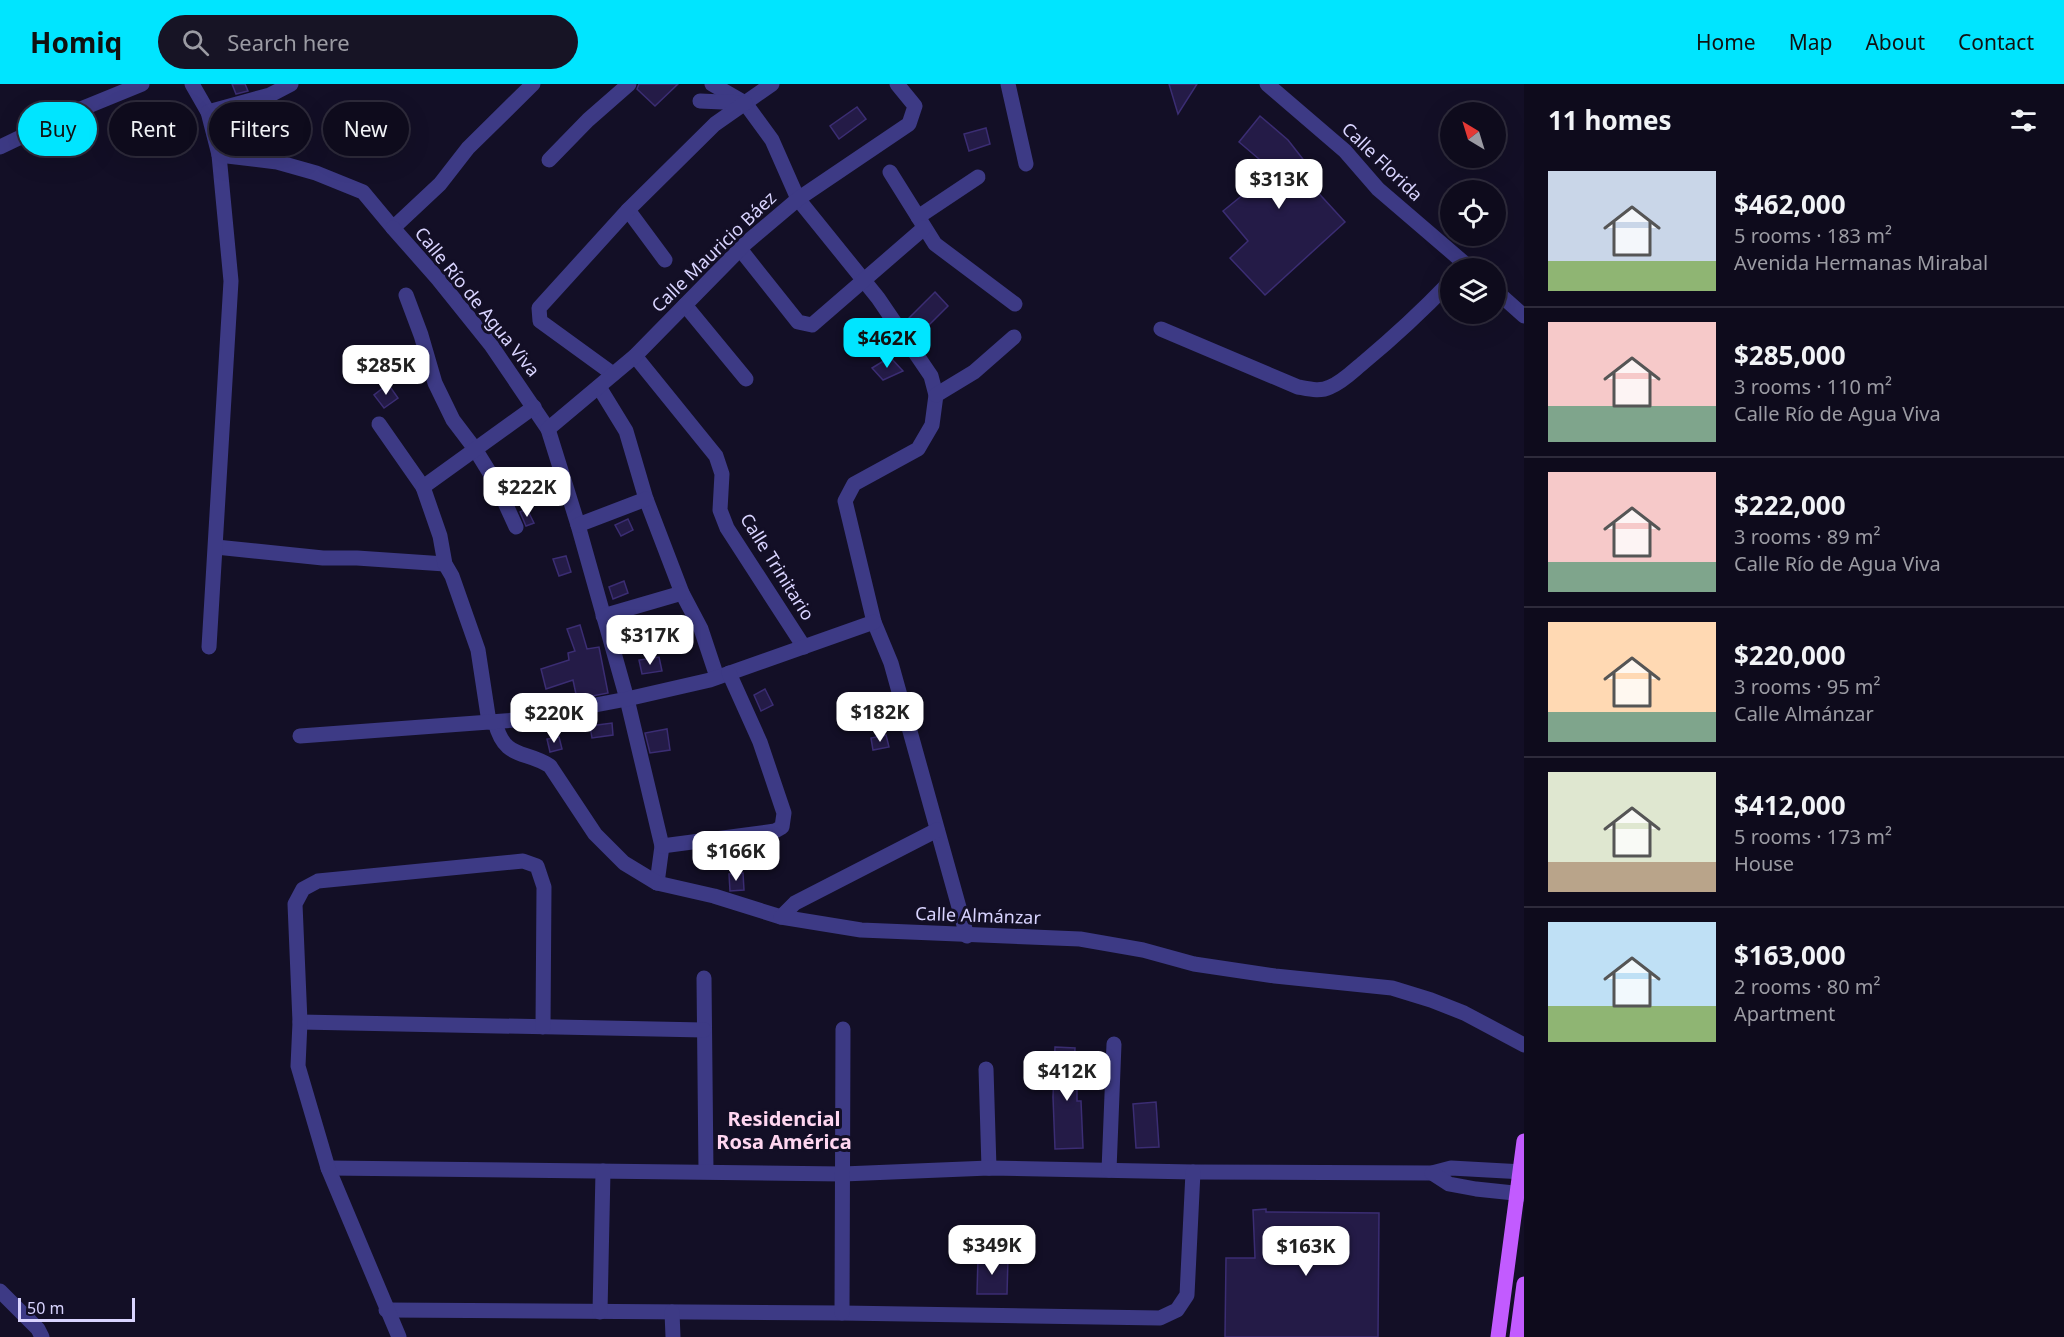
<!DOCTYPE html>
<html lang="en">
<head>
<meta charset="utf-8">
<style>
  body { margin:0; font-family:"Noto Sans",sans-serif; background:#171425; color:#f1f3f6; height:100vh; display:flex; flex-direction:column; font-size:22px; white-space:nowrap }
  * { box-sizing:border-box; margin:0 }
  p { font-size:20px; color:#9b9ba3 }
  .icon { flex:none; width:33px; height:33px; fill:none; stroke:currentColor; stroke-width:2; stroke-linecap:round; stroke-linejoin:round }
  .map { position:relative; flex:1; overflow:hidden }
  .panel { display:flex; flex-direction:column; background:#0e0b1c; width:540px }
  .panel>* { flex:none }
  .banner { position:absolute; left:18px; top:18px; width:570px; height:54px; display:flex; gap:12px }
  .needle { width:39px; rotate:322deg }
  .fabs { position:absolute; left:1440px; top:18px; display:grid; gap:12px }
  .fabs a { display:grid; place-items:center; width:66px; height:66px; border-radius:50%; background:#0e0b1c; box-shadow:0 6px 24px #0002,0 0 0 2px #2e2b3b; font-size:30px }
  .scale { position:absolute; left:18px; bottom:15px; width:117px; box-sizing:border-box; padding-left:6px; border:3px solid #d9d4ff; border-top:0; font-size:16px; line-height:21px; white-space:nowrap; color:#d9d4ff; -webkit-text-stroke:4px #130f26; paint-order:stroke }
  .price { position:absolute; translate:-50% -51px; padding:0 14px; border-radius:12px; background:#fff; color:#222; font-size:20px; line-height:39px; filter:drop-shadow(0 2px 3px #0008) }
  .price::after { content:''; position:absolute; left:50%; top:36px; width:18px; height:14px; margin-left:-9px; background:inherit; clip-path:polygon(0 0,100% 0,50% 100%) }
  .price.current { background:#00e5ff; color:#111 }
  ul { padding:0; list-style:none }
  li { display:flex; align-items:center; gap:18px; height:150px; padding:0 24px }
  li+li { border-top:2px solid #2e2b3b }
  li span { display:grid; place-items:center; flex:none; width:168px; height:120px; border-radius:0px; color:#555 }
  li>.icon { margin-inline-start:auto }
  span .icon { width:72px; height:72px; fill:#fffc; stroke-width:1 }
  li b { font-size:26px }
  h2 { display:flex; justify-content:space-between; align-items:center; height:72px; padding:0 24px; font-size:26px }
  .pill { padding:0 21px; border-radius:27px; background:#0e0b1c; box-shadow:0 6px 24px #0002,0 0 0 2px #2e2b3b; font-size:21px; line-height:54px }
  .pill.current { background:#00e5ff; color:#111 }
  header { display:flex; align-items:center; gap:36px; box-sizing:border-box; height:84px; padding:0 30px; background:#00e5ff; color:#111 }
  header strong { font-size:28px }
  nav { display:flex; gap:33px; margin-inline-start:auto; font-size:21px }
  .search { width:420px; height:54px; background:#171425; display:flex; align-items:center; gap:15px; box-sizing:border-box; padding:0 21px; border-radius:33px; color:#9b9ba3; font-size:22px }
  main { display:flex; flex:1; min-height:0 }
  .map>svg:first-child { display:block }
  .building { fill:#241b47; stroke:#3b2d73; stroke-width:1.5 }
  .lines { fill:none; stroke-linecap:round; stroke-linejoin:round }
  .minor { stroke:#3d3a85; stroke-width:15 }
  .major { stroke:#c25bff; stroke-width:15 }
  .labels { text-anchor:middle; stroke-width:6; stroke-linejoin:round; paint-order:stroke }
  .street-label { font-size:18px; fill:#d9d4ff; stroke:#130f26 }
  .neighbourhood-label { font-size:20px; font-weight:bold; fill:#ffd6f0; stroke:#130f26 }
</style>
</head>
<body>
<header>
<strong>Homiq</strong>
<div class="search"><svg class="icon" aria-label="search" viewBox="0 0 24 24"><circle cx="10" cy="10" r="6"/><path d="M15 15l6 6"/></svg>Search here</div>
<nav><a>Home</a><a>Map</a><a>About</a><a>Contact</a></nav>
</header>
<main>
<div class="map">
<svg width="1524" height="1253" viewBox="0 0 1524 1253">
  <rect width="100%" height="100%" fill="#130f26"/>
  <g class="building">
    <polygon points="232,0 245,0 248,7 236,10"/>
    <polygon points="639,0 678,0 655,22 637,5"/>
    <polygon points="1169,0 1197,0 1178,30"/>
    <polygon points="857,23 866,35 839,55 830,42"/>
    <polygon points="257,25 261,42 242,47 238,30"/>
    <polygon points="1260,32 1288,56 1320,97 1313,103 1345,138 1265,211 1230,174 1248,157 1223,127 1250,105 1246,99 1266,81 1239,58"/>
    <polygon points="986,44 990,60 969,67 964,50"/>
    <polygon points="935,208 948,222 922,248 909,234"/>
    <polygon points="868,240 877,253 860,265 851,252"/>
    <polygon points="890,273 903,287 883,296 872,284"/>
    <polygon points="388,300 398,314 384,324 374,311"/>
    <polygon points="527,425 534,439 526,442 520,428"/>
    <polygon points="628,435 633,446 621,452 615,441"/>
    <polygon points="566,472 571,488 559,492 553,475"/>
    <polygon points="624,497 628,509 613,515 609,503"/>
    <polygon points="580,541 587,565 599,563 608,609 577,615 573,596 546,605 541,585 569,576 568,569 575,567 567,545"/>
    <polygon points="659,573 662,587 642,590 639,576"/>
    <polygon points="765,605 773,621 761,627 754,611"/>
    <polygon points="612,639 613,651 592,654 590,642"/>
    <polygon points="667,645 670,666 650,669 645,649"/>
    <polygon points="886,651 889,663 873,666 871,654"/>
    <polygon points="559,653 562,665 550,668 547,655"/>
    <polygon points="743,789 744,806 730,807 729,790"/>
    <polygon points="1055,963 1075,964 1074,991 1077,991 1077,1017 1081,1017 1083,1064 1055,1065 1053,1013"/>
    <polygon points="1156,1018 1159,1063 1136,1064 1133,1020"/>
    <polygon points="1266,1125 1266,1128 1379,1129 1378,1253 1225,1253 1226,1174 1255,1174 1253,1126"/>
    <polygon points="978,1173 1008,1174 1007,1210 977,1210"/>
  </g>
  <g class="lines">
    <g class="minor">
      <polyline points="192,0 208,28"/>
      <polyline points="291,0 270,11 208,28 219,71 277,78 316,89 363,108 393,144 440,100 468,64 533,0"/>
      <polyline points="712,0 745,19 772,56 798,115 878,214 931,292 936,311 932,341 918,365 854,400 845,417 874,538 891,579 967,852"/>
      <polyline points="1008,0 1026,80"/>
      <polyline points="1267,0 1345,67 1378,105 1470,184"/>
      <polyline points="700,17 745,19 772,0"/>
      <polyline points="0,63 71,29 142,0"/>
      <polyline points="549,76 588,36 629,0"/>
      <polyline points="890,88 935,160 1015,220"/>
      <polyline points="628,126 665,176"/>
      <polyline points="918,133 978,93"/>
      <polyline points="393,144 438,195 491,261 548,345 578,441 627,615 662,762 657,799"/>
      <polyline points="740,165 798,238 812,241 924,144"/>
      <polyline points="1496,207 1524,232"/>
      <polyline points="406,211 421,251 435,299 453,336 475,365 496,399 516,443"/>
      <polyline points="685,221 746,295"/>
      <path d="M1161,245L1298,303C1309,305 1320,308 1330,303C1343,298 1354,286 1364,278C1394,253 1423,226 1450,198"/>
      <polyline points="635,272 716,372 722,390 720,426 727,444 804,563"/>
      <polyline points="613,290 540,237 539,224 628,126 715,40 745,19"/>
      <polyline points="599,303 626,347 646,415 682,509 701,545 717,593"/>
      <polyline points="936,311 974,288 1014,253"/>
      <polyline points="379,340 423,403"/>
      <polyline points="548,345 635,272 746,159 798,115 909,40 915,22 897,0"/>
      <polyline points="578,441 646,415"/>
      <polyline points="216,463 323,474 357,474 445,480"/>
      <polyline points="603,532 682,509"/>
      <polyline points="209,563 231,197 219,71"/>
      <polyline points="489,638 478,566 452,492 445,480 440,452 423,403 534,323"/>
      <path d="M495,638C505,677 524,665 550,682L595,750L624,779L657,799L714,812L781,833L861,846L1080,855L1143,866L1194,880L1275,892L1392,904L1431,916L1464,929L1524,961"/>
      <polyline points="300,652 516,636 627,615 710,596 874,538"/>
      <polyline points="662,762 775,747 782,743 784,729 760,658 729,589"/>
      <polyline points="781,833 795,819 937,746"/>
      <polyline points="704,894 706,1087"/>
      <polyline points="300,938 704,946"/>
      <polyline points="986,985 989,1084"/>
      <polyline points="328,1084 843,1090 989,1084 1193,1088 1432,1089 1451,1084 1524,1088"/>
      <polyline points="1109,1086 1114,960"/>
      <polyline points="1432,1089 1449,1100 1476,1105 1524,1110"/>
      <polyline points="0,1207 38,1245 42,1253"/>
      <polyline points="386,1226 842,1229 1160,1234 1177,1226 1187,1211 1193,1088"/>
      <polyline points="600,1228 603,1087"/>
      <polyline points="672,1228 673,1253"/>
      <polyline points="842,1229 843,945"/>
      <polyline points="399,1253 328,1084 298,982 300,938 295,820 303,805 318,797 523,777 537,782 544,803 543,943"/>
    </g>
    <g class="major">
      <polyline points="1498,1253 1524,1057"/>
      <polyline points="1517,1253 1524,1200"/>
    </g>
  </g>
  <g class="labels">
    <g class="street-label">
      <text transform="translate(1382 78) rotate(44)" y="6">Calle Florida</text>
      <text transform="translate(714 168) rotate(-44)" y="6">Calle Mauricio Báez</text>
      <text transform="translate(477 218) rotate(51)" y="6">Calle Río de Agua Viva</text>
      <text transform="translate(777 483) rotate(58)" y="6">Calle Trinitario</text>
      <text transform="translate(978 832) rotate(2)" y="6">Calle Almánzar</text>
    </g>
    <g class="neighbourhood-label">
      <text x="784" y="1042">Residencial<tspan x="784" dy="23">Rosa América</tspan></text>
    </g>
  </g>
</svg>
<div class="fabs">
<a><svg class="needle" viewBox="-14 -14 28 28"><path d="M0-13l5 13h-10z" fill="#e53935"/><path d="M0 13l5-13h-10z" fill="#9b9ba3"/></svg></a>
<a><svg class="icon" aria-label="locate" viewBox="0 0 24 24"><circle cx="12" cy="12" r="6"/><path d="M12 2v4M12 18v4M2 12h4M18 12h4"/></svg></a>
<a><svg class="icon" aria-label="layers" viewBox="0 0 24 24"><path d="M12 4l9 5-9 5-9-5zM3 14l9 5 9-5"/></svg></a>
</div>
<div class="scale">50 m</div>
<b class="price" style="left:1279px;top:126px">$313K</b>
<b class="price current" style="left:887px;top:285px">$462K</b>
<b class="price" style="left:386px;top:312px">$285K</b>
<b class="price" style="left:527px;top:434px">$222K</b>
<b class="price" style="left:650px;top:582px">$317K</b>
<b class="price" style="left:880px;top:659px">$182K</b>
<b class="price" style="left:554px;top:660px">$220K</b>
<b class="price" style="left:736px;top:798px">$166K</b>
<b class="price" style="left:1067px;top:1018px">$412K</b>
<b class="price" style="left:992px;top:1192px">$349K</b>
<b class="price" style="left:1306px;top:1193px">$163K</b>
<div class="banner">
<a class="pill current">Buy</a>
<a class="pill">Rent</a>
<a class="pill">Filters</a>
<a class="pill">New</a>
</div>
</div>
<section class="panel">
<h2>11 homes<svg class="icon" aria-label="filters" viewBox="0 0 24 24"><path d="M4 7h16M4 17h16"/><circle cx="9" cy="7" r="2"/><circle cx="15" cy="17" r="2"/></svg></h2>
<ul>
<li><span style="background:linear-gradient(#c9d6e8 75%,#8fb573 0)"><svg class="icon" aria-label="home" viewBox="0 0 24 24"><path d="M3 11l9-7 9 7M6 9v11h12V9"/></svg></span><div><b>$462,000</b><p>5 rooms · 183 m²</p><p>Avenida Hermanas Mirabal</p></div></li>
<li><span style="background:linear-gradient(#f6c9c9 70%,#7fa58c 0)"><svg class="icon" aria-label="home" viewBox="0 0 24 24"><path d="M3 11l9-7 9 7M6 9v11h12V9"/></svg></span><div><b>$285,000</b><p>3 rooms · 110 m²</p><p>Calle Río de Agua Viva</p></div></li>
<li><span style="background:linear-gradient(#f6c9c9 75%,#7fa58c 0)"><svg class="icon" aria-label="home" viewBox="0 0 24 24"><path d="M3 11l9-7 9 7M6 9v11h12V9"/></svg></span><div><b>$222,000</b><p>3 rooms · 89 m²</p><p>Calle Río de Agua Viva</p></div></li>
<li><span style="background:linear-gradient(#ffd9b3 75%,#7fa58c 0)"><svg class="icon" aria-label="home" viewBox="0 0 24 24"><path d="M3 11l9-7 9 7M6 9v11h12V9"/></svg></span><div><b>$220,000</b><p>3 rooms · 95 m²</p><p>Calle Almánzar</p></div></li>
<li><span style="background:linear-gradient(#dfe7d0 75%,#b9a48a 0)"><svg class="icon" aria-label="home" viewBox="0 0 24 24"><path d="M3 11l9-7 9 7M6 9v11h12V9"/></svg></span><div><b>$412,000</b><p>5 rooms · 173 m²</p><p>House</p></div></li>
<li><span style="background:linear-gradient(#bfe0f5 70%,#8fb573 0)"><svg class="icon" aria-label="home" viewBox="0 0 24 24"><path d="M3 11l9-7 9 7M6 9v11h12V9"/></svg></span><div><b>$163,000</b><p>2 rooms · 80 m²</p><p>Apartment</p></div></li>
</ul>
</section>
</main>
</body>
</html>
